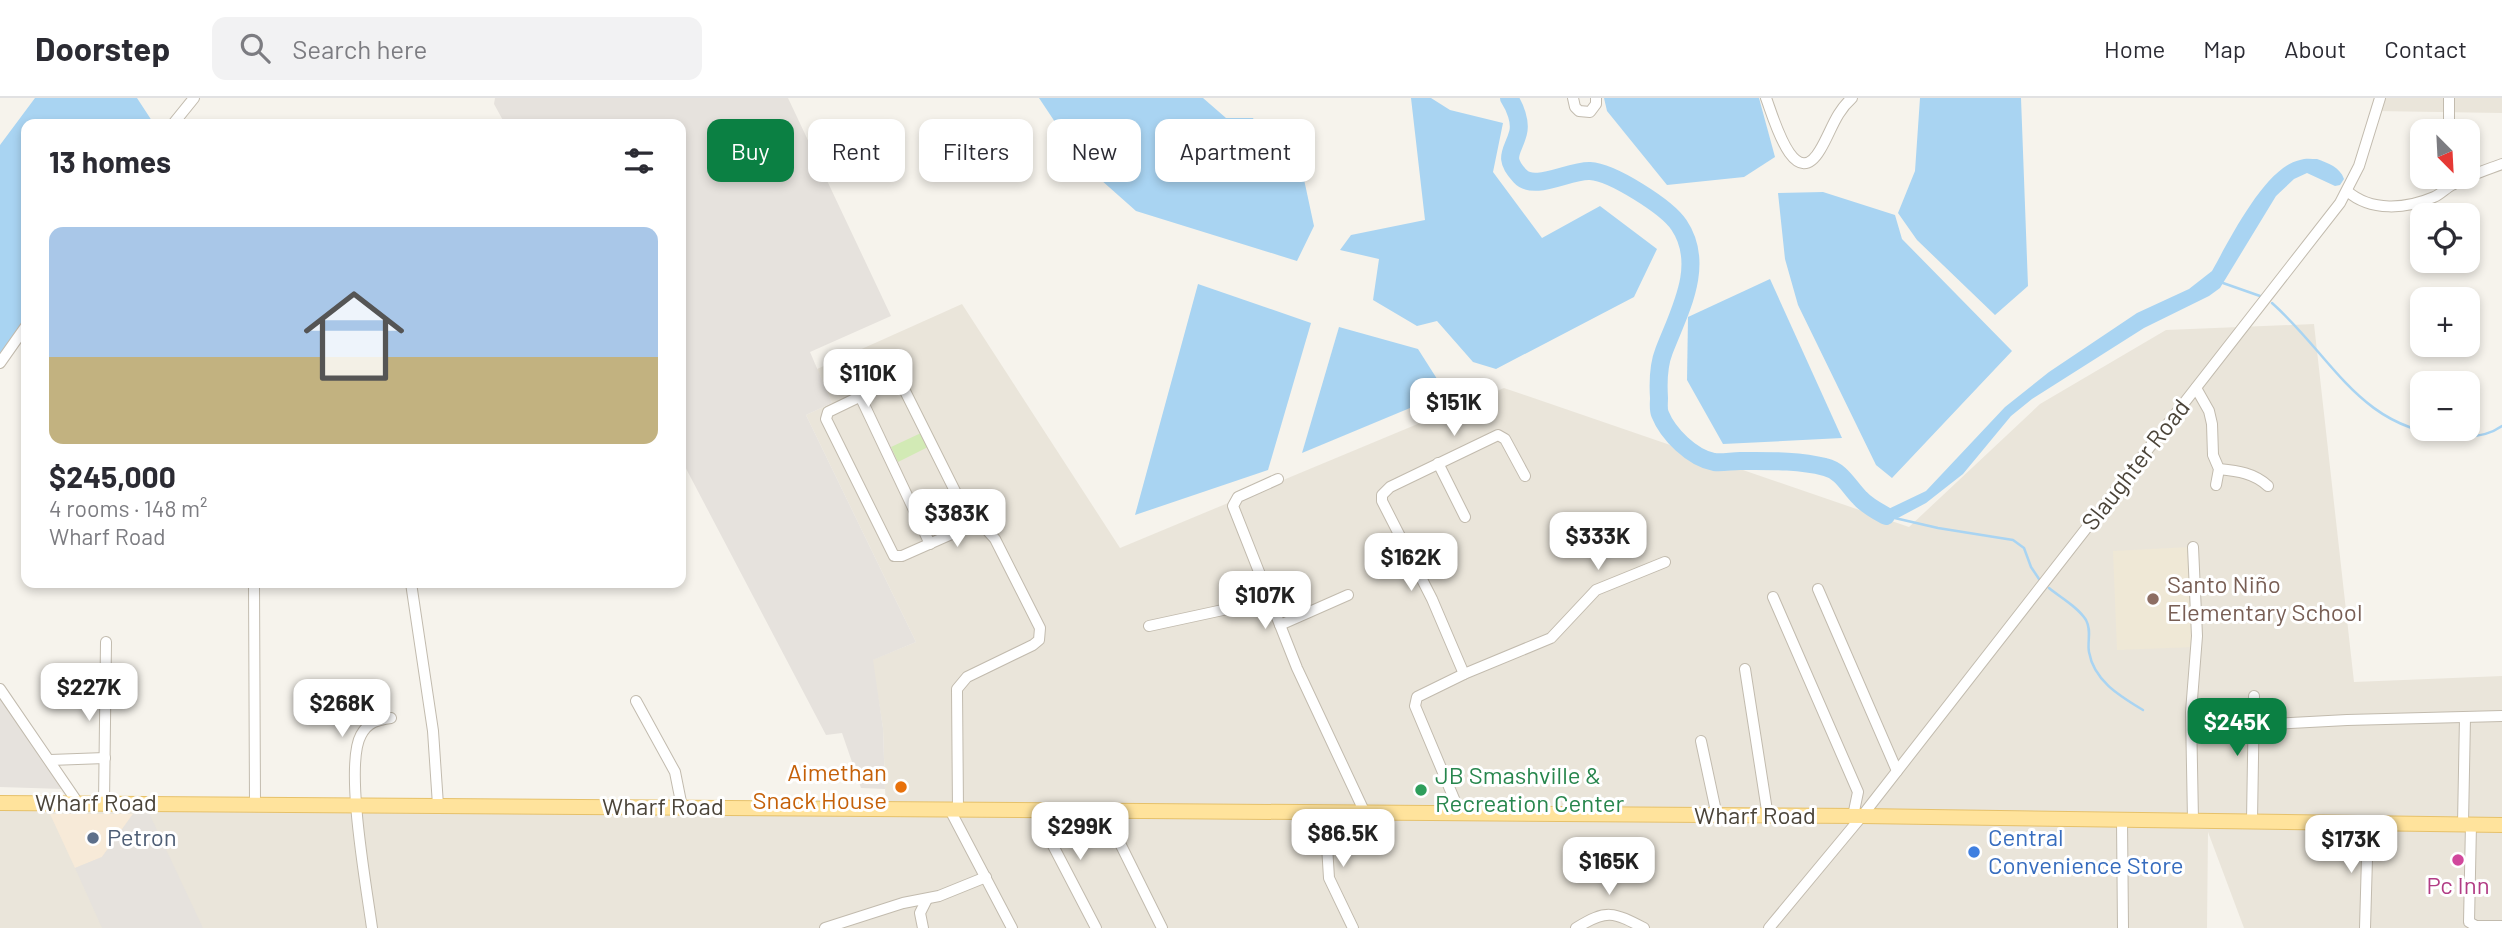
<!DOCTYPE html>
<html lang="en">
<head>
<meta charset="utf-8">
<style>
  body { margin:0; font-family:Barlow,sans-serif; background:#f2f2f3; color:#2b2b33; height:100vh; display:flex; flex-direction:column; font-size:26px; white-space:nowrap }
  * { box-sizing:border-box; margin:0 }
  p { font-size:23px; color:#7c7c81 }
  .icon { flex:none; width:38px; height:38px; fill:none; stroke:currentColor; stroke-width:2; stroke-linecap:round; stroke-linejoin:round }
  .map { position:relative; flex:1; overflow:hidden }
  .drawer { position:absolute; left:21px; top:21px; width:665px; height:469px; display:flex; flex-direction:column; background:#fff; border-radius:14px; box-shadow:0 4px 10px #0003 }
  .drawer>* { flex:none }
  .guide { position:absolute; left:707px; top:21px; width:665px; height:63px; display:flex; gap:14px }
  .needle { width:46px; rotate:156deg }
  .tools { position:absolute; left:2410px; top:21px; display:grid; gap:14px }
  .tools a { display:grid; place-items:center; width:70px; height:70px; border-radius:14px; background:#fff; box-shadow:0 4px 10px #0003; font-size:35px }
  .price { position:absolute; translate:-50% -60px; padding:0 16px; border-radius:14px; background:#fff; color:#222; font-size:23px; line-height:46px; filter:drop-shadow(0 2px 4px #0008) }
  .price::after { content:''; position:absolute; left:50%; top:42px; width:21px; height:16px; margin-left:-10px; background:inherit; clip-path:polygon(0 0,100% 0,50% 100%) }
  .price.current { background:#0b8043; color:#fff }
  ul { padding:0; list-style:none }
  li { display:grid; align-content:center; gap:14px; height:371px; padding:0 28px }
  li span { display:grid; place-items:center; height:217px; border-radius:14px; color:#555 }
  li>.icon { margin-inline-start:auto }
  span .icon { width:126px; height:126px; fill:#fffc; stroke-width:1 }
  li b { font-size:30px }
  h2 { display:flex; justify-content:space-between; align-items:center; height:84px; padding:0 28px; font-size:30px }
  .chip { padding:0 24px; border-radius:14px; background:#fff; box-shadow:0 4px 10px #0003; font-size:24px; line-height:63px }
  .chip.current { background:#0b8043; color:#fff }
  header { display:flex; align-items:center; gap:42px; box-sizing:border-box; height:98px; padding:0 35px; background:#fff; border-bottom:2px solid #e1e1e2 }
  header strong { font-size:33px }
  nav { display:flex; gap:38px; margin-inline-start:auto; font-size:24px }
  .search { width:490px; height:63px; background:#f2f2f3; display:flex; align-items:center; gap:18px; box-sizing:border-box; padding:0 24px; border-radius:14px; color:#7c7c81; font-size:26px }
  .map>svg:first-child { display:block }
  .residential { fill:#eae5da }
  .commercial { fill:#f7ead8 }
  .industrial { fill:#e6e2dd }
  .education { fill:#efe8d6 }
  .green { fill:#d2eab5 }
  .water { fill:#a9d4f2 }
  .lines { fill:none; stroke-linecap:round; stroke-linejoin:round }
  .stream { stroke:#a9d4f2; stroke-width:2.5 }
  .river { stroke:#a9d4f2; stroke-width:18 }
  .minor-casing { stroke:#c2bbae; stroke-width:12 }
  .major-casing { stroke:#e6c16a; stroke-width:16 }
  .minor { stroke:#fff; stroke-width:10 }
  .major { stroke:#ffe39c; stroke-width:14 }
  .education-dot { fill:#8d6e63; stroke:#fff; stroke-width:2.5 }
  .food-dot { fill:#e8710a; stroke:#fff; stroke-width:2.5 }
  .leisure-dot { fill:#2e9e5b; stroke:#fff; stroke-width:2.5 }
  .service-dot { fill:#5c6f8a; stroke:#fff; stroke-width:2.5 }
  .shop-dot { fill:#3f7fe0; stroke:#fff; stroke-width:2.5 }
  .hotel-dot { fill:#d1479c; stroke:#fff; stroke-width:2.5 }
  .labels { text-anchor:middle; stroke-width:6; stroke-linejoin:round; paint-order:stroke }
  .street-label { font-size:24px; fill:#4b4439; stroke:#fff }
  .education-label { font-size:24px; fill:#785e54; stroke:#fff; text-anchor:start }
  .food-label { font-size:24px; fill:#c56008; stroke:#fff; text-anchor:end }
  .leisure-label { font-size:24px; fill:#27864d; stroke:#fff; text-anchor:start }
  .service-label { font-size:24px; fill:#4e5e75; stroke:#fff; text-anchor:start }
  .shop-label { font-size:24px; fill:#366cbe; stroke:#fff; text-anchor:start }
  .hotel-label { font-size:24px; fill:#b23c85; stroke:#fff }
</style>
</head>
<body>
<header>
<strong>Doorstep</strong>
<div class="search"><svg class="icon" aria-label="search" viewBox="0 0 24 24"><circle cx="10" cy="10" r="6"/><path d="M15 15l6 6"/></svg>Search here</div>
<nav><a>Home</a><a>Map</a><a>About</a><a>Contact</a></nav>
</header>
<div class="map">
<svg width="2502" height="830" viewBox="0 0 2502 830">
  <rect width="100%" height="100%" fill="#f6f3ec"/>
  <g class="residential">
    <polygon points="2379,0 2502,0 2502,15 2375,13"/>
    <polygon points="962,206 1120,450 1504,290 1909,429 2040,306 2166,232 2314,226 2354,584 2502,578 2502,830 2244,830 2208,734 2207,830 0,830 0,712 886,718 883,630 872,562 916,544 806,317 832,305 817,271"/>
  </g>
  <polygon class="commercial" points="50,716 133,716 102,759 75,770"/>
  <g class="industrial">
    <polygon points="495,0 788,0 891,218 810,254 832,305 806,317 916,544 873,562 883,630 885,691 861,690 842,635 826,637 681,361 681,26 505,26 494,6"/>
    <polygon points="0,599 63,691 0,689"/>
    <polygon points="149,715 203,830 102,830 75,770 102,759 133,716"/>
  </g>
  <polygon class="education" points="2190,449 2194,549 2117,552 2113,453"/>
  <polygon class="green" points="921,335 928,349 898,364 891,349"/>
  <g class="water">
    <polygon points="35,0 137,0 154,26 26,26 26,222 0,259 0,47"/>
    <polygon points="1039,0 1203,0 1226,20 1253,20 1279,75 1302,72 1314,128 1297,163 1136,113 1083,66"/>
    <polygon points="1411,0 1431,0 1450,12 1503,25 1493,74 1542,140 1600,108 1657,151 1634,199 1496,271 1473,264 1437,223 1417,228 1373,202 1379,161 1340,152 1351,137 1425,122"/>
    <polygon points="1604,0 1759,0 1775,59 1744,79 1667,87 1607,13"/>
    <polygon points="1920,0 2021,0 2028,188 1995,217 1917,142 1898,115 1915,73"/>
    <path d="M2317,61C2328,65 2340,69 2344,81L2340,87L2335,88L2307,75L2294,81L2276,98L2220,190L2209,198L2144,230L2032,301L2011,318L1963,376L1926,405L1896,421L1880,415L1926,393L2005,309L2049,274L2137,215L2189,191L2212,173C2229,143 2265,69 2300,62C2305,60 2312,61 2317,61Z"/>
    <polygon points="1823,94 1895,117 1902,141 2012,253 1892,380 1876,367 1798,207 1785,161 1778,95"/>
    <polygon points="1770,181 1842,340 1723,346 1687,282 1688,219"/>
    <polygon points="1198,186 1311,225 1268,372 1135,417"/>
    <polygon points="1339,229 1418,251 1446,295 1302,355"/>
  </g>
  <g class="lines">
    <g class="stream">
      <polyline points="2223,185 2260,198"/>
      <path d="M2272,205C2333,259 2359,331 2451,338C2468,340 2488,338 2502,328"/>
      <polyline points="1886,418 1938,430 2013,442 2024,450 2031,469 2039,481"/>
      <path d="M2049,490C2061,500 2078,509 2086,522C2092,533 2087,543 2089,554C2094,583 2120,598 2143,612"/>
    </g>
    <path class="river" d="M1509,0C1515,9 1521,24 1518,35C1513,54 1502,59 1520,78C1534,94 1569,72 1590,73C1612,74 1667,109 1679,127C1706,167 1679,214 1664,253C1658,268 1658,284 1659,300C1659,305 1658,311 1660,316C1668,336 1692,360 1714,364C1722,365 1732,363 1740,363C1767,363 1798,362 1825,369C1842,373 1848,388 1860,400C1867,408 1877,413 1886,418"/>
    <g class="minor-casing">
      <g id="minor">
        <polyline points="1573,0 1575,9 1579,13 1590,14 1596,6 1596,0"/>
        <path d="M1766,0C1773,18 1794,96 1820,52C1831,34 1835,15 1852,0"/>
        <polyline points="2449,0 2449,33"/>
        <polyline points="173,26 194,0"/>
        <path d="M2347,93C2371,114 2406,111 2434,99C2441,96 2446,90 2452,87C2467,78 2486,72 2502,66"/>
        <polyline points="0,265 26,228"/>
        <polyline points="2196,290 2209,313 2212,326 2213,357 2219,371 2216,387"/>
        <polyline points="860,298 930,446"/>
        <polyline points="1438,365 1465,419"/>
        <path d="M2219,371C2238,373 2254,375 2268,388"/>
        <polyline points="1278,381 1238,399 1233,408 1297,570 1365,715"/>
        <polyline points="2193,449 2197,538 2191,614 2193,722"/>
        <polyline points="254,485 255,705"/>
        <polyline points="411,485 433,633 438,707"/>
        <polyline points="1818,491 1897,673"/>
        <polyline points="1773,499 1858,694 1853,718"/>
        <polyline points="1280,527 1348,497"/>
        <polyline points="1149,528 1269,502"/>
        <polyline points="1745,571 1768,719"/>
        <polyline points="1464,576 1432,501 1382,403 1382,397 1390,389 1498,337 1505,341 1525,378"/>
        <polyline points="0,591 78,705"/>
        <polyline points="636,603 675,674 682,709"/>
        <polyline points="2253,627 2347,622 2502,618"/>
        <polyline points="1701,643 1717,718"/>
        <polyline points="50,662 105,660"/>
        <polyline points="104,705 106,544"/>
        <polyline points="950,712 1012,830"/>
        <polyline points="958,712 957,591 967,579 1033,547 1039,542 1040,530 995,441 985,430 972,427 902,458 894,458 828,325 826,321 828,314 890,284 898,283 903,289 972,427"/>
        <polyline points="1035,713 1096,830"/>
        <polyline points="1104,713 1162,830"/>
        <polyline points="1325,715 1329,780 1353,830"/>
        <polyline points="1460,715 1415,608 1417,599 1464,576 1551,540 1596,492 1665,464"/>
        <polyline points="2122,722 2123,830"/>
        <polyline points="2252,723 2254,598"/>
        <polyline points="2463,726 2465,619"/>
        <polyline points="2471,726 2469,824 2476,828 2502,828"/>
        <path d="M372,830C367,792 344,667 361,637C368,624 377,622 391,620"/>
        <polyline points="825,830 903,805 939,798 986,779"/>
        <polyline points="923,830 920,815 927,801"/>
        <path d="M1576,830C1607,811 1613,814 1644,830"/>
        <polyline points="1769,830 1862,718 2340,105 2359,68 2380,0"/>
        <polyline points="2365,830 2368,725"/>
      </g>
    </g>
    <g class="major-casing">
      <polyline id="major" points="0,705 1862,718 2502,727"/>
    </g>
    <use href="#minor" class="minor"/>
    <use href="#major" class="major"/>
  </g>
  <circle class="education-dot" cx="2153" cy="501" r="7"/>
  <circle class="food-dot" cx="901" cy="689" r="7"/>
  <circle class="leisure-dot" cx="1421" cy="692" r="7"/>
  <circle class="service-dot" cx="93" cy="740" r="7"/>
  <circle class="shop-dot" cx="1974" cy="754" r="7"/>
  <circle class="hotel-dot" cx="2458" cy="762" r="7"/>
  <g class="labels">
    <g class="street-label">
      <text transform="translate(2136 367) rotate(-52)" y="8">Slaughter Road</text>
      <text x="96" y="713">Wharf Road</text>
      <text x="663" y="717">Wharf Road</text>
      <text x="1755" y="726">Wharf Road</text>
    </g>
    <g class="education-label">
      <text x="2167" y="495">Santo Niño<tspan x="2167" dy="28">Elementary School</tspan></text>
    </g>
    <g class="food-label">
      <text x="887" y="683">Aimethan<tspan x="887" dy="28">Snack House</tspan></text>
    </g>
    <g class="leisure-label">
      <text x="1435" y="686">JB Smashville &amp;<tspan x="1435" dy="28">Recreation Center</tspan></text>
    </g>
    <g class="service-label">
      <text x="107" y="748">Petron</text>
    </g>
    <g class="shop-label">
      <text x="1988" y="748">Central<tspan x="1988" dy="28">Convenience Store</tspan></text>
    </g>
    <g class="hotel-label">
      <text x="2458" y="796">Pc Inn</text>
    </g>
  </g>
</svg>
<div class="tools">
<a><svg class="needle" viewBox="-14 -14 28 28"><path d="M0-13l5 13h-10z" fill="#e53935"/><path d="M0 13l5-13h-10z" fill="#7c7c81"/></svg></a>
<a><svg class="icon" aria-label="locate" viewBox="0 0 24 24"><circle cx="12" cy="12" r="6"/><path d="M12 2v4M12 18v4M2 12h4M18 12h4"/></svg></a>
<a>+</a>
<a>−</a>
</div>
<b class="price" style="left:868px;top:311px">$110K</b>
<b class="price" style="left:1454px;top:340px">$151K</b>
<b class="price" style="left:957px;top:451px">$383K</b>
<b class="price" style="left:1598px;top:474px">$333K</b>
<b class="price" style="left:1411px;top:495px">$162K</b>
<b class="price" style="left:1265px;top:533px">$107K</b>
<b class="price" style="left:89px;top:625px">$227K</b>
<b class="price" style="left:342px;top:641px">$268K</b>
<b class="price current" style="left:2237px;top:660px">$245K</b>
<b class="price" style="left:1080px;top:764px">$299K</b>
<b class="price" style="left:1343px;top:771px">$86.5K</b>
<b class="price" style="left:2351px;top:777px">$173K</b>
<b class="price" style="left:1609px;top:799px">$165K</b>
<div class="guide">
<a class="chip current">Buy</a>
<a class="chip">Rent</a>
<a class="chip">Filters</a>
<a class="chip">New</a>
<a class="chip">Apartment</a>
</div>
<section class="drawer">
<h2>13 homes<svg class="icon" aria-label="filters" viewBox="0 0 24 24"><path d="M4 7h16M4 17h16"/><circle cx="9" cy="7" r="2"/><circle cx="15" cy="17" r="2"/></svg></h2>
<ul>
<li><span style="background:linear-gradient(#a9c7e8 60%,#c2b280 0)"><svg class="icon" aria-label="home" viewBox="0 0 24 24"><path d="M3 11l9-7 9 7M6 9v11h12V9"/></svg></span><div><b>$245,000</b><p>4 rooms · 148 m²</p><p>Wharf Road</p></div></li>
</ul>
</section>
</div>
</body>
</html>
